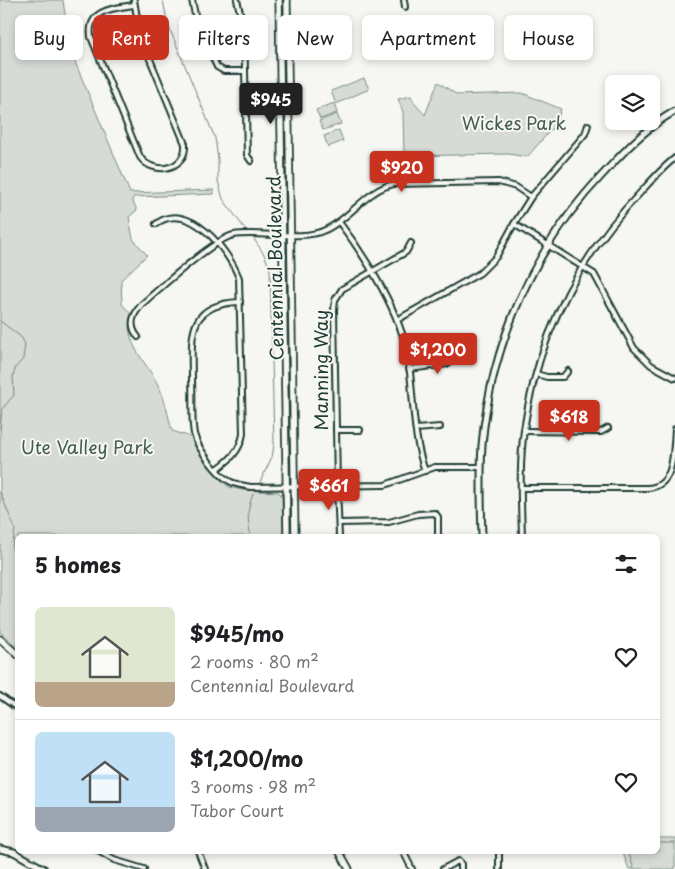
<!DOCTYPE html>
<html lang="en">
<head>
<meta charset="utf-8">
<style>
  body { margin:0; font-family:"Playpen Sans",sans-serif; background:#f6f6f6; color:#202124; height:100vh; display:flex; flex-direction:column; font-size:19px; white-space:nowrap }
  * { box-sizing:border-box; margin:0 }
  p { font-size:16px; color:#757577 }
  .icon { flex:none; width:28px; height:28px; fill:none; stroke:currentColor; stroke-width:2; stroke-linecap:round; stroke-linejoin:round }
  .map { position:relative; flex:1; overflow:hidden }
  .side { position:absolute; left:15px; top:534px; width:645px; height:320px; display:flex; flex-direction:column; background:#fff; border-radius:8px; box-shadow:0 2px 8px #0003 }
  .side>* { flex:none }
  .banner { position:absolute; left:15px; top:15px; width:645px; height:45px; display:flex; gap:10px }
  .buttons { position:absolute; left:605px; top:75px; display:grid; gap:10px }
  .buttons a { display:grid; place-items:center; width:55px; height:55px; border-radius:8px; background:#fff; box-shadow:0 2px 8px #0003; font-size:25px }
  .price { position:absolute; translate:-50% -42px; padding:0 11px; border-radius:5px; background:#c8321e; color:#fff; font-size:16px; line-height:32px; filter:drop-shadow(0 1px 2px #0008) }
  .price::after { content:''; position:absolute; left:50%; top:30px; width:15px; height:11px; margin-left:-8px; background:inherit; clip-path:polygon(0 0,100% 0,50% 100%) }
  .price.on { background:#222; color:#fff }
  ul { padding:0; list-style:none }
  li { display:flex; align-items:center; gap:15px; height:125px; padding:0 20px }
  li+li { border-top:1px solid #e0e0e0 }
  li span { display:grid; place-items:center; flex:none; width:140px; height:100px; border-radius:8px; color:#555 }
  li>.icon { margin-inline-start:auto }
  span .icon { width:60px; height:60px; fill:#fffc; stroke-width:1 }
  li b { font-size:21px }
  h2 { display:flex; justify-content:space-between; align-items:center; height:60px; padding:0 20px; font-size:21px }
  .chip { padding:0 18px; border-radius:8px; background:#fff; box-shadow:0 2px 8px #0003; font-size:18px; line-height:45px }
  .chip.on { background:#c8321e; color:#fff }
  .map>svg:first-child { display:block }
  .park { fill:#d6dbd6; stroke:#7a8c85 }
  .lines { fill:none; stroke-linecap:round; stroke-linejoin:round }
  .stream { stroke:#72847d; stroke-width:1 }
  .minor-casing { stroke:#1f3d34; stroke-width:8 }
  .tertiary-casing { stroke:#1f3d34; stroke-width:9 }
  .secondary-casing { stroke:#1f3d34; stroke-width:9 }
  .minor { stroke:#f6f6f2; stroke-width:4 }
  .tertiary { stroke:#f6f6f2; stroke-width:5 }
  .secondary { stroke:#f6f6f2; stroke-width:5.5 }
  .labels { text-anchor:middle; stroke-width:4; stroke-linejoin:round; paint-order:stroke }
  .park-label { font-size:18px; fill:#445d54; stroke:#f6f6f2 }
  .street-label { font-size:18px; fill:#1f3d34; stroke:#f6f6f2 }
</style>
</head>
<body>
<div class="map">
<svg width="675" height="869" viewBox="0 0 675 869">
  <rect width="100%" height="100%" fill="#f6f6f2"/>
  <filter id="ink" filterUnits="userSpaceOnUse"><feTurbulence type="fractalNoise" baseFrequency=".02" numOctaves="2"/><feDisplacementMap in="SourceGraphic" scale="10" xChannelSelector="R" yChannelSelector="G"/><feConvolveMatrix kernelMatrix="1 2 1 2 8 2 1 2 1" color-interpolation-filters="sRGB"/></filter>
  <g filter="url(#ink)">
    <g class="park">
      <path d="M0,0H63L70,50L130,193L214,190V194L134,197L132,200L137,210L129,217L133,239L147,255L121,280L122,304L131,314C123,342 145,360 157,383C165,397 168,416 172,431L191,437L196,449L220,479L229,487L242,490L279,492L282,497L283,536H18L17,647L0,632Z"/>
      <polygon points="364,78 369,89 336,104 331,91"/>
      <polygon points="438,82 457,95 522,93 561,109 556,124 527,157 509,154 404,156 403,112 398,99 411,96 415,104 425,115"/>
      <polygon points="334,103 337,113 320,119 316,110"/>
      <polygon points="337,114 341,124 323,130 319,121"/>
      <polygon points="339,130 343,141 328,147 324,136"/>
      <polygon points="658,839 675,839 675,869 629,869 622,851 658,851"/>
    </g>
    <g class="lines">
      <g class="stream">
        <polyline points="163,0 167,21 171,32 215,138 218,159 218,181 223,199 245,229"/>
        <polyline points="254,239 265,256 270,270 274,445 272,457 260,482"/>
        <polyline points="0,321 21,337 25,344 23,359 16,367 13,376 14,395 2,409 0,429"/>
        <polyline points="0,492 15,529 12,549 18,565"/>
        <path d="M251,536C247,521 247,508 253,494"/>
        <polyline points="658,843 675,843"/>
        <polyline points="628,851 634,869"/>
      </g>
      <g class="minor-casing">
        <g id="minor">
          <path d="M134,0L140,35L185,144C187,170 153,176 140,157L91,37C87,9 114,8 134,5"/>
          <polyline points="192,0 196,20 217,67 224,71 245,71"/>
          <polyline points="237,0 244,28 247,155 251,161"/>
          <polyline points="404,0 405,7"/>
          <path d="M339,222C366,257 401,314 408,357C414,395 412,435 425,471"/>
          <path d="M156,224C189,199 229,251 239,278L243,434C240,451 230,460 217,469"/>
          <polyline points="514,224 594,274 634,348 651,365 675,378"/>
          <path d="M240,302C185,304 192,338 192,380C193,398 191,417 194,434C198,449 218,476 231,482C238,485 245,486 251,487L385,485L435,467H481"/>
          <polyline points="397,320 480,273 496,257 514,224 531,197 585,134 588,125"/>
          <path d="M138,337C128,325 133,314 142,304C159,289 215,238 234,235C259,231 303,241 325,230C350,219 367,189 394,184L499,182L516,187L531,197"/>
          <polyline points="409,369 448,364 453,356"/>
          <polyline points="536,374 547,377 563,377 568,371"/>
          <polyline points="416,429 440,427"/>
          <polyline points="336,430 360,430"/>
          <polyline points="524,431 601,432 608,428"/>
          <path d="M521,488H647C675,487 673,454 675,429"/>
          <polyline points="339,523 389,522 418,514 435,513 438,517 438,536"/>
          <polyline points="339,536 337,486 334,310 335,300 342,289 406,252 411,243"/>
          <path d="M522,536C521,501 519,465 524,430C537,339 577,259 640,193C651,181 662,168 675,158"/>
          <polyline points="0,696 18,709"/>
          <polyline points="98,851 114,860 144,869"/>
          <polyline points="198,851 205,869"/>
          <polyline points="403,851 412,869"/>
          <polyline points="499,851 499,869"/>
          <polyline points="443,869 458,861 461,864 461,869"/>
        </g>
      </g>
      <g class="tertiary-casing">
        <g id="tertiary">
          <path d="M482,536C481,506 480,475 482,445C491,344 534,246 604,173C626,149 647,127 675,111"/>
          <polyline points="0,849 14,852 44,869"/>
        </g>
      </g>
      <g class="secondary-casing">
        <g id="secondary">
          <polyline points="279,0 287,536"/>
          <polyline points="287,0 295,536"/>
          <polyline points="0,639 18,655"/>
          <polyline points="339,851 349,869"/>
        </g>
      </g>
      <use href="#minor" class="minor"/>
      <use href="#tertiary" class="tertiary"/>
      <use href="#secondary" class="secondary"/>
    </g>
  </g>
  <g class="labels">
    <g class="park-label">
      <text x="514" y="130">Wickes Park</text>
      <text x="87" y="454">Ute Valley Park</text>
    </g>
    <g class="street-label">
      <text transform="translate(276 268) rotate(-91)" y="6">Centennial Boulevard</text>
      <text transform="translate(322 370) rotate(-90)" y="6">Manning Way</text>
    </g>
  </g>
</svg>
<div class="buttons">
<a><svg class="icon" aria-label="layers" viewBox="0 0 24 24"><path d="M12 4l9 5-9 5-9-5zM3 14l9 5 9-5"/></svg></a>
</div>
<b class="price on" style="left:271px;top:125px">$945</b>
<b class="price" style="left:402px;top:193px">$920</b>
<b class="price" style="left:438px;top:375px">$1,200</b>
<b class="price" style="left:569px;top:442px">$618</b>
<b class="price" style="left:329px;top:511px">$661</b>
<div class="banner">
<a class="chip">Buy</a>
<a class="chip on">Rent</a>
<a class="chip">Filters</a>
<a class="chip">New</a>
<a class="chip">Apartment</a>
<a class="chip">House</a>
</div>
<section class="side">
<h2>5 homes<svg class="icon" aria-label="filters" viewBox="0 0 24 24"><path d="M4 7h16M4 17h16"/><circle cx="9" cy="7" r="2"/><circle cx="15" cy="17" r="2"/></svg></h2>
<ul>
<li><span style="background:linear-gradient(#dfe7d0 75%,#b9a48a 0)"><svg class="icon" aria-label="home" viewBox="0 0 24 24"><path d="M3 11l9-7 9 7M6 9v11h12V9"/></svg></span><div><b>$945/mo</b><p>2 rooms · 80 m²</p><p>Centennial Boulevard</p></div><svg class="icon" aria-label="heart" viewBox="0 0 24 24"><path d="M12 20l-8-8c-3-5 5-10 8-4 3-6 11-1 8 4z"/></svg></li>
<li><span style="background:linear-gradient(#bfe0f5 75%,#9aa5b1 0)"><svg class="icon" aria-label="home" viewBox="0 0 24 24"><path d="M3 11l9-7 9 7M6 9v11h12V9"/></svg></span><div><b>$1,200/mo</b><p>3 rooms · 98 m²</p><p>Tabor Court</p></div><svg class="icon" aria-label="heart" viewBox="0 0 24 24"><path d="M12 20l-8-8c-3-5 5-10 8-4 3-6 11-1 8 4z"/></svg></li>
</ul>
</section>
</div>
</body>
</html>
